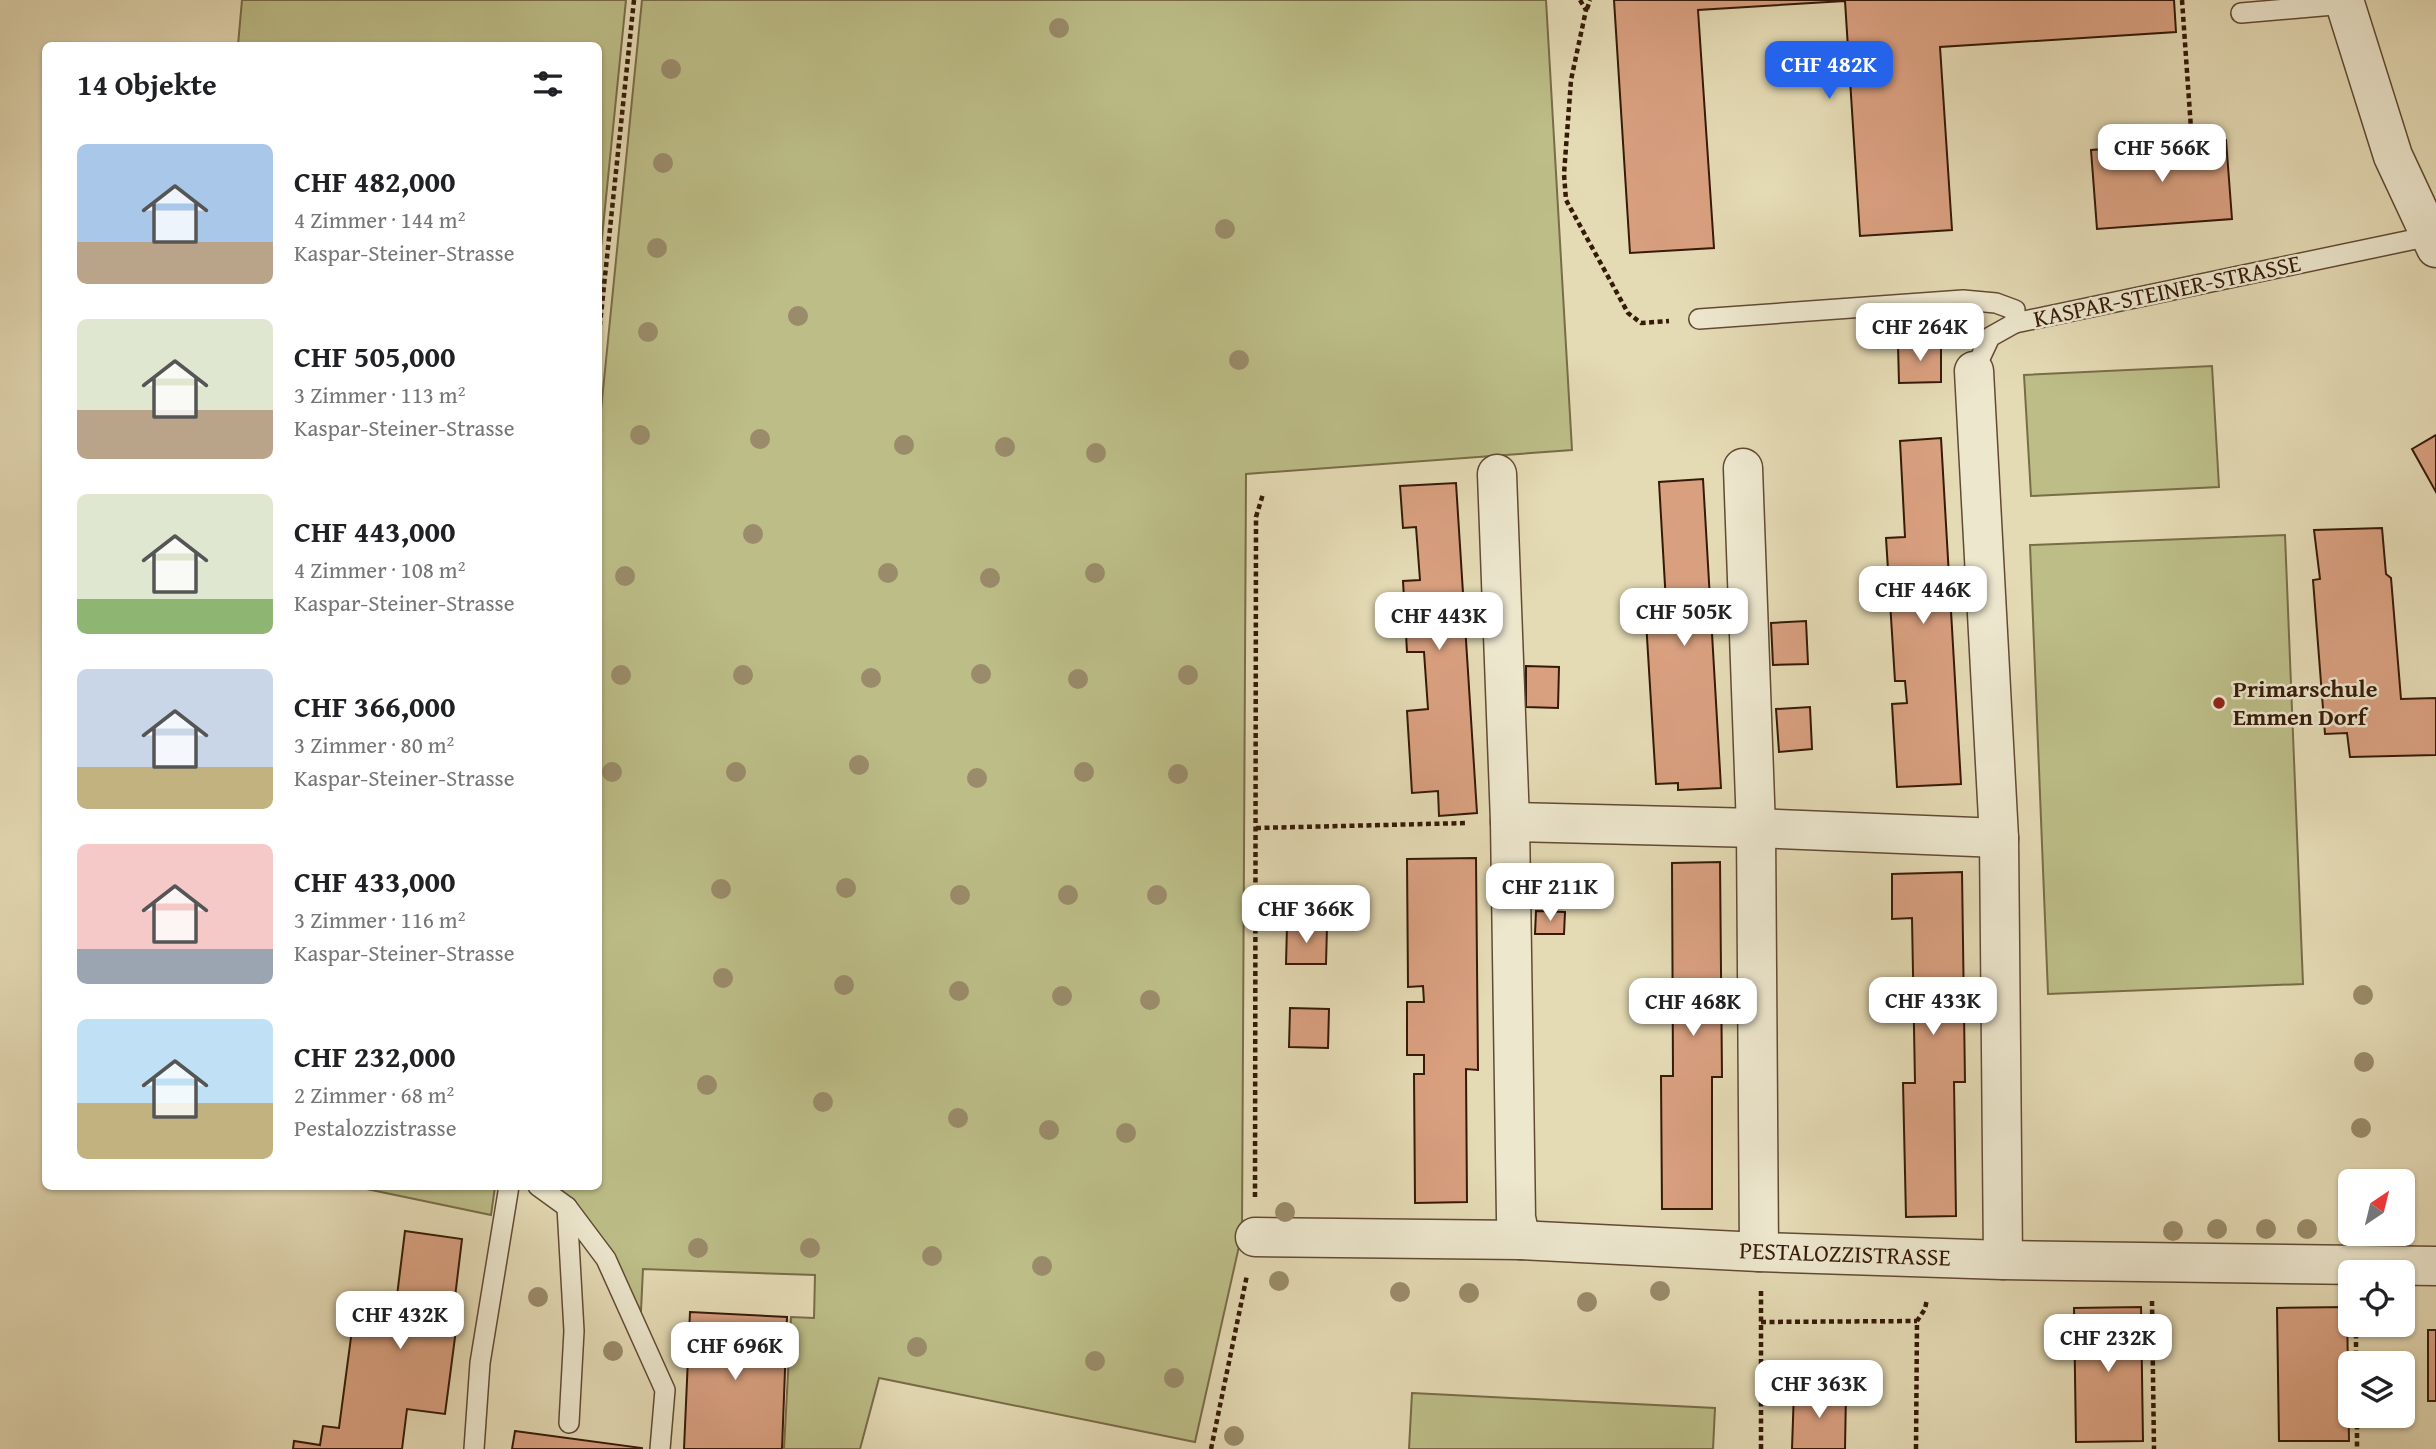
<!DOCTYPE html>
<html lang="de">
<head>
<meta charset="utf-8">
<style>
  body { margin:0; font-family:"Gentium Book Plus",serif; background:#f2f2f2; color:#202124; height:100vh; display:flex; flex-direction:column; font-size:26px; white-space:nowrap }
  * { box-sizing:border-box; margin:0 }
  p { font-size:23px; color:#757577 }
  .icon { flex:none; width:38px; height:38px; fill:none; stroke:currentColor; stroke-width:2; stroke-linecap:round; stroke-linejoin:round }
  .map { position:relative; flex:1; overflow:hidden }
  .panel { position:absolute; left:42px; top:42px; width:560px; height:1148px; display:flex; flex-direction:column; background:#fff; border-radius:10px; box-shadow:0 2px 5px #0004 }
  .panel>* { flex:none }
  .needle { width:46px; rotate:35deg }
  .buttons { position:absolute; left:2338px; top:1169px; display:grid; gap:14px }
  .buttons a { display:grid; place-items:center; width:77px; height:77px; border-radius:10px; background:#fff; box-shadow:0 2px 5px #0004; font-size:35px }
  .price { position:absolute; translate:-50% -60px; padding:0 16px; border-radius:14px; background:#fff; color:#222; font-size:23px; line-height:46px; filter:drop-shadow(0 2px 4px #0008) }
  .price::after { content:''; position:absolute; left:50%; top:42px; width:21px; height:16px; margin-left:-10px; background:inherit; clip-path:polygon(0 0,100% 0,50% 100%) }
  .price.active { background:#2563eb; color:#fff }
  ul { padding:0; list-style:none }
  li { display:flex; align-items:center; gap:21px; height:175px; padding:0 35px }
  li span { display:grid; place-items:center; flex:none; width:196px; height:140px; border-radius:10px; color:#555 }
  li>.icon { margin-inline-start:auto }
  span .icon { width:84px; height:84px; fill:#fffc; stroke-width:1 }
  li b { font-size:30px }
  h2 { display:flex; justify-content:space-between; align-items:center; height:84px; padding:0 35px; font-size:30px }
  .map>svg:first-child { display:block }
  .green { fill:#bcbd87; stroke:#796c48; stroke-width:2 }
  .building { fill:#d9a080; stroke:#361a08; stroke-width:2 }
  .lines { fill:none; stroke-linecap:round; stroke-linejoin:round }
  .service-casing { stroke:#624a33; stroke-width:22 }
  .minor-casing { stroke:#624a33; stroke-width:41 }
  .tertiary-casing { stroke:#624a33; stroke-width:41 }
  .path { stroke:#361a08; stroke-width:4.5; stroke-dasharray:5 3.5; stroke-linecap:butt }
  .service { stroke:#ede7ce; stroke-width:19 }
  .minor { stroke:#ede7ce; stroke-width:38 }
  .tertiary { stroke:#ede7ce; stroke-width:38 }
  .tree { fill:#9a8b6a }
  .poi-dot { fill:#8f2418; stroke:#ede7ce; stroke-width:2.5 }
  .labels { text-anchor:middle; stroke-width:5; stroke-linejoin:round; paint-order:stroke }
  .street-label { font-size:24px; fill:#361a08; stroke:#ede7ce }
  .poi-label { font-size:24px; font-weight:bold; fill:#361a08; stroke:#ede7ce; text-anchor:start }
</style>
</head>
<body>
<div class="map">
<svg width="2436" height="1449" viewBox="0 0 2436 1449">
  <rect width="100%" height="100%" fill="#e4dab4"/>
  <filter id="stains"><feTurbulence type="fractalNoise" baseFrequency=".00286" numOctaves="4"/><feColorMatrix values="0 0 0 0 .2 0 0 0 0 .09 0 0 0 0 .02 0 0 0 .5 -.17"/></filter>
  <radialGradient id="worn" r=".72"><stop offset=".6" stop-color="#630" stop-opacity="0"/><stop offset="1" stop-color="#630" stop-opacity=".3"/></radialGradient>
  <g class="green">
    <polygon points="242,0 626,0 599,267 598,46 238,45"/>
    <polygon points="642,0 1546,0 1572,450 1246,474 1242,1233 1195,1442 879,1378 860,1449 784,1449 791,1317 814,1318 815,1275 643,1269 641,1311 585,1218 559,1187 598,1186 598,440"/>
    <polygon points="2212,366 2219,487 2031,496 2024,375"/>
    <polygon points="2285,535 2303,984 2048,994 2030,545"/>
    <polygon points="357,1187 495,1187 491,1215"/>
    <polygon points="1412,1393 1715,1408 1713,1449 1409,1449"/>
  </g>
  <g class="building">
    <polygon points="1614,0 2174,0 2176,32 1940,47 1952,230 1860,236 1845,1 1698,10 1714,248 1630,253"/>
    <polygon points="2226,140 2232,219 2097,229 2091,150"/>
    <polygon points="1941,344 1941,382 1899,383 1898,345"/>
    <polygon points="2436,435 2436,492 2412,449"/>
    <polygon points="1941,438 1961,784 1897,787 1892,704 1907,703 1905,681 1895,681 1886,538 1905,537 1900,441"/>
    <polygon points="1703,479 1721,788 1678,790 1678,783 1656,784 1646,621 1667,620 1659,482"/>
    <polygon points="1456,483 1477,813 1439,816 1438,791 1412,793 1407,711 1428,709 1424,652 1407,652 1403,581 1420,580 1416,527 1403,528 1400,486"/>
    <polygon points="2382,528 2386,574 2391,578 2401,699 2436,698 2436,755 2350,757 2347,733 2325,734 2313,580 2320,579 2314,530"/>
    <polygon points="1806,621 1808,664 1773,665 1771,623"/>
    <polygon points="1526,666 1559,667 1558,708 1526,707"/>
    <polygon points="1810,707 1812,749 1779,752 1776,709"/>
    <polygon points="1476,858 1478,1070 1466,1069 1467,1202 1415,1203 1414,1074 1424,1074 1424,1055 1407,1055 1407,1002 1424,1002 1423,986 1408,987 1407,859"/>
    <polygon points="1720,862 1722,1077 1712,1077 1712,1209 1662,1209 1661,1076 1673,1076 1672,863"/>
    <polygon points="1962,872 1965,1082 1954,1082 1956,1216 1906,1217 1903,1083 1915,1083 1912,918 1892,919 1892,874"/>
    <polygon points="1536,911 1565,912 1564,934 1535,934"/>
    <polygon points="1287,926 1327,927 1326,964 1286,964"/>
    <polygon points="1290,1008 1329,1009 1328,1048 1289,1047"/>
    <polygon points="405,1231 462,1239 452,1322 457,1322 445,1414 407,1409 402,1449 293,1449 294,1441 320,1445 323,1426 339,1428 355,1307 395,1312"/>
    <polygon points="2141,1307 2143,1441 2076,1442 2074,1308"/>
    <polygon points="2347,1307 2349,1441 2279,1441 2277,1308"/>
    <polygon points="690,1312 787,1317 782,1449 684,1449"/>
    <rect x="2428" y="1330" width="8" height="71"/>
    <polygon points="1794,1390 1846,1392 1845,1449 1792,1449"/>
    <polygon points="515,1431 642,1448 642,1449 512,1449"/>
  </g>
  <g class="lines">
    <g class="service-casing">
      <g id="service">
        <polyline points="2241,13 2345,4"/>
        <polyline points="1699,319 1963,300 1996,303 2015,310 2015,323"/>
        <polyline points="1974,371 1990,337 2015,323 2430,236"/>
        <polyline points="538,1186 567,1207 606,1259 665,1390 660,1449"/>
        <polyline points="567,1207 574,1331 569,1423"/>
        <polyline points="474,1449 480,1363 509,1186"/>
      </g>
    </g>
    <g class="minor-casing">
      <g id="minor">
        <polyline points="1974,371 1999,838 2003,1260"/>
        <polyline points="1743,468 1756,828 1759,1252"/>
        <polyline points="1497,474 1510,822 1516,1218 1521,1240"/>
        <polyline points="1510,822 1756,828 1999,838"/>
        <polyline points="1255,1237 1521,1240 1759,1252 2003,1260 2436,1266"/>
      </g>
    </g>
    <g class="tertiary-casing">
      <polyline id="tertiary" points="2344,0 2393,156 2436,248"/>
    </g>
    <g class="path">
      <polyline points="1580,0 1586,10 1571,80 1564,174 1566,200 1628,313 1641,323 1669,321"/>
      <polyline points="2182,0 2192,143"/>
      <polyline points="1587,9 1590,0"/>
      <polyline points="598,343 634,0"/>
      <polyline points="1256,828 1468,823"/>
      <polyline points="1255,1197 1256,517 1263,494"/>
      <polyline points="2152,1301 2154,1449"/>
      <polyline points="1761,1322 1917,1321"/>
      <polyline points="2356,1325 2356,1363"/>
      <polyline points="2357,1416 2357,1449"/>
      <polyline points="1211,1449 1247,1275"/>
      <polyline points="1761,1449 1761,1291"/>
      <polyline points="1916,1449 1917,1321 1925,1309 1927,1299"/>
    </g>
    <use href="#service" class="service"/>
    <use href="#minor" class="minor"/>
    <use href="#tertiary" class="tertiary"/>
  </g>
  <g class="tree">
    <circle cx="1059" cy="28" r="10"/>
    <circle cx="671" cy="69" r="10"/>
    <circle cx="663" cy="163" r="10"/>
    <circle cx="1225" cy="229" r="10"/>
    <circle cx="657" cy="248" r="10"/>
    <circle cx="798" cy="316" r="10"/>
    <circle cx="648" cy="332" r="10"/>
    <circle cx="1239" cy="360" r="10"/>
    <circle cx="640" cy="435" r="10"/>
    <circle cx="760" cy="439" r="10"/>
    <circle cx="904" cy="445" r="10"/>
    <circle cx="1005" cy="447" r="10"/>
    <circle cx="1096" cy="453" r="10"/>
    <circle cx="753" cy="534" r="10"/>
    <circle cx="888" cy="573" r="10"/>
    <circle cx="1095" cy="573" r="10"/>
    <circle cx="625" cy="576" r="10"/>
    <circle cx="990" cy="578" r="10"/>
    <circle cx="981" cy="674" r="10"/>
    <circle cx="621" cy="675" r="10"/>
    <circle cx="743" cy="675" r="10"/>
    <circle cx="1188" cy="675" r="10"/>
    <circle cx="871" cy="678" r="10"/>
    <circle cx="1078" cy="679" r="10"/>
    <circle cx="859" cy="765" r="10"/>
    <circle cx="612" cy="772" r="10"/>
    <circle cx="736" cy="772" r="10"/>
    <circle cx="1084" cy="772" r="10"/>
    <circle cx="1178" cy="774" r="10"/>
    <circle cx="977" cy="778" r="10"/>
    <circle cx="846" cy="888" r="10"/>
    <circle cx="721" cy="889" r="10"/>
    <circle cx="960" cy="895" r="10"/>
    <circle cx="1068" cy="895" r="10"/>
    <circle cx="1157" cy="895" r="10"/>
    <circle cx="723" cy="978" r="10"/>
    <circle cx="844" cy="985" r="10"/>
    <circle cx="959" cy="991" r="10"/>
    <circle cx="2363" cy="995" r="10"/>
    <circle cx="1062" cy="996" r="10"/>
    <circle cx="1150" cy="1000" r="10"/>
    <circle cx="2364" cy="1062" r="10"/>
    <circle cx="707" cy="1085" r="10"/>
    <circle cx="823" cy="1102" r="10"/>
    <circle cx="958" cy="1118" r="10"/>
    <circle cx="2361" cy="1128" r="10"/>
    <circle cx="1049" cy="1130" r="10"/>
    <circle cx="1126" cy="1133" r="10"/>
    <circle cx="1285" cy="1212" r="10"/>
    <circle cx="2217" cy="1229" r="10"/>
    <circle cx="2266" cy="1229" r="10"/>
    <circle cx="2307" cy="1229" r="10"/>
    <circle cx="2173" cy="1231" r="10"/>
    <circle cx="698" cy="1248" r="10"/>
    <circle cx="810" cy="1248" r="10"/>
    <circle cx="932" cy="1256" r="10"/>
    <circle cx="1042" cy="1266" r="10"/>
    <circle cx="1279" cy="1281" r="10"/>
    <circle cx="1660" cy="1291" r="10"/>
    <circle cx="1400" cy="1292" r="10"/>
    <circle cx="1469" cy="1293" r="10"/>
    <circle cx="538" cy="1297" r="10"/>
    <circle cx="1587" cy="1302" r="10"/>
    <circle cx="917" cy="1347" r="10"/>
    <circle cx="613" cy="1351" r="10"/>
    <circle cx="1095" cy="1361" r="10"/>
    <circle cx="1174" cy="1378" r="10"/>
    <circle cx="1234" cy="1436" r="10"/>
  </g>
  <circle class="poi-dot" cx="2219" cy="703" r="7"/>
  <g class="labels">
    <g class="street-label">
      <text transform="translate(2167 291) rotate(-12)" y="8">KASPAR-STEINER-STRASSE</text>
      <text transform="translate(1845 1254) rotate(2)" y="8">PESTALOZZISTRASSE</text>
    </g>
    <g class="poi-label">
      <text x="2233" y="697">Primarschule<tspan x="2233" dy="28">Emmen Dorf</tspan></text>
    </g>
  </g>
  <rect width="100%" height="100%" filter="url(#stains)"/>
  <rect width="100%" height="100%" fill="url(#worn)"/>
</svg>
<div class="buttons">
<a><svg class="needle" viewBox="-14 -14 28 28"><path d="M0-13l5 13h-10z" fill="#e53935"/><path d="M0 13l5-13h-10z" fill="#757577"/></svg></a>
<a><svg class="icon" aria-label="locate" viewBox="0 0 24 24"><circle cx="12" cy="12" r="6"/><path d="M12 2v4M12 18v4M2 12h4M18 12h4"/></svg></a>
<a><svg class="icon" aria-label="layers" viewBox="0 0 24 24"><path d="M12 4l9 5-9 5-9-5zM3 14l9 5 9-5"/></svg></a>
</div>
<b class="price active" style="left:1829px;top:101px">CHF 482K</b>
<b class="price" style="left:2162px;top:184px">CHF 566K</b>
<b class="price" style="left:1920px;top:363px">CHF 264K</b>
<b class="price" style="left:1923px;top:626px">CHF 446K</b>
<b class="price" style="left:1684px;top:648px">CHF 505K</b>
<b class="price" style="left:1439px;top:652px">CHF 443K</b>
<b class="price" style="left:1550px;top:923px">CHF 211K</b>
<b class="price" style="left:1306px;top:945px">CHF 366K</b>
<b class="price" style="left:1933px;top:1037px">CHF 433K</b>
<b class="price" style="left:1693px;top:1038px">CHF 468K</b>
<b class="price" style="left:400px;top:1351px">CHF 432K</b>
<b class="price" style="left:2108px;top:1374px">CHF 232K</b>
<b class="price" style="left:735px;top:1382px">CHF 696K</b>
<b class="price" style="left:1819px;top:1420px">CHF 363K</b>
<section class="panel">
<h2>14 Objekte<svg class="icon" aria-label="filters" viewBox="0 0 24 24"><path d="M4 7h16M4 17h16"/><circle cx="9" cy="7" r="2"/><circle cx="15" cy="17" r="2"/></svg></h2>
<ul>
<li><span style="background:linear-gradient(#a9c7e8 70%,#b9a48a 0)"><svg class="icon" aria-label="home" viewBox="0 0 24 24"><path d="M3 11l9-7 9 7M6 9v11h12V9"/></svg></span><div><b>CHF 482,000</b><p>4 Zimmer · 144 m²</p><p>Kaspar-Steiner-Strasse</p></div></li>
<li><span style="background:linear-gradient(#dfe7d0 65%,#b9a48a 0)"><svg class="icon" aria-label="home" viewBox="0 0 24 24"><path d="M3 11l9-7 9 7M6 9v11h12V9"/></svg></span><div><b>CHF 505,000</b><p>3 Zimmer · 113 m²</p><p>Kaspar-Steiner-Strasse</p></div></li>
<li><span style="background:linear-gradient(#dfe7d0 75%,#8fb573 0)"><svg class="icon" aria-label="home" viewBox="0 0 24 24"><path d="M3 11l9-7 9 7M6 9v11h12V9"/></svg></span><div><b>CHF 443,000</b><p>4 Zimmer · 108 m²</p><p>Kaspar-Steiner-Strasse</p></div></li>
<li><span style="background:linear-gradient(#c9d6e8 70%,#c2b280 0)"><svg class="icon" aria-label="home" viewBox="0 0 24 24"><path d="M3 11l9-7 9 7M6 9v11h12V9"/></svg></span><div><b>CHF 366,000</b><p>3 Zimmer · 80 m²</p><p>Kaspar-Steiner-Strasse</p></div></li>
<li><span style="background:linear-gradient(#f6c9c9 75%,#9aa5b1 0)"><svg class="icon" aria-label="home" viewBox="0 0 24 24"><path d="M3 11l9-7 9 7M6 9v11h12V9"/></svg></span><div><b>CHF 433,000</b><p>3 Zimmer · 116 m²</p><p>Kaspar-Steiner-Strasse</p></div></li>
<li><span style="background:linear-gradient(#bfe0f5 60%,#c2b280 0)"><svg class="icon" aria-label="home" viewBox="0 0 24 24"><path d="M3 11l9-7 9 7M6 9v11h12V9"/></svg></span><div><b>CHF 232,000</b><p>2 Zimmer · 68 m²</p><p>Pestalozzistrasse</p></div></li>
</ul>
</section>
</div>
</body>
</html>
